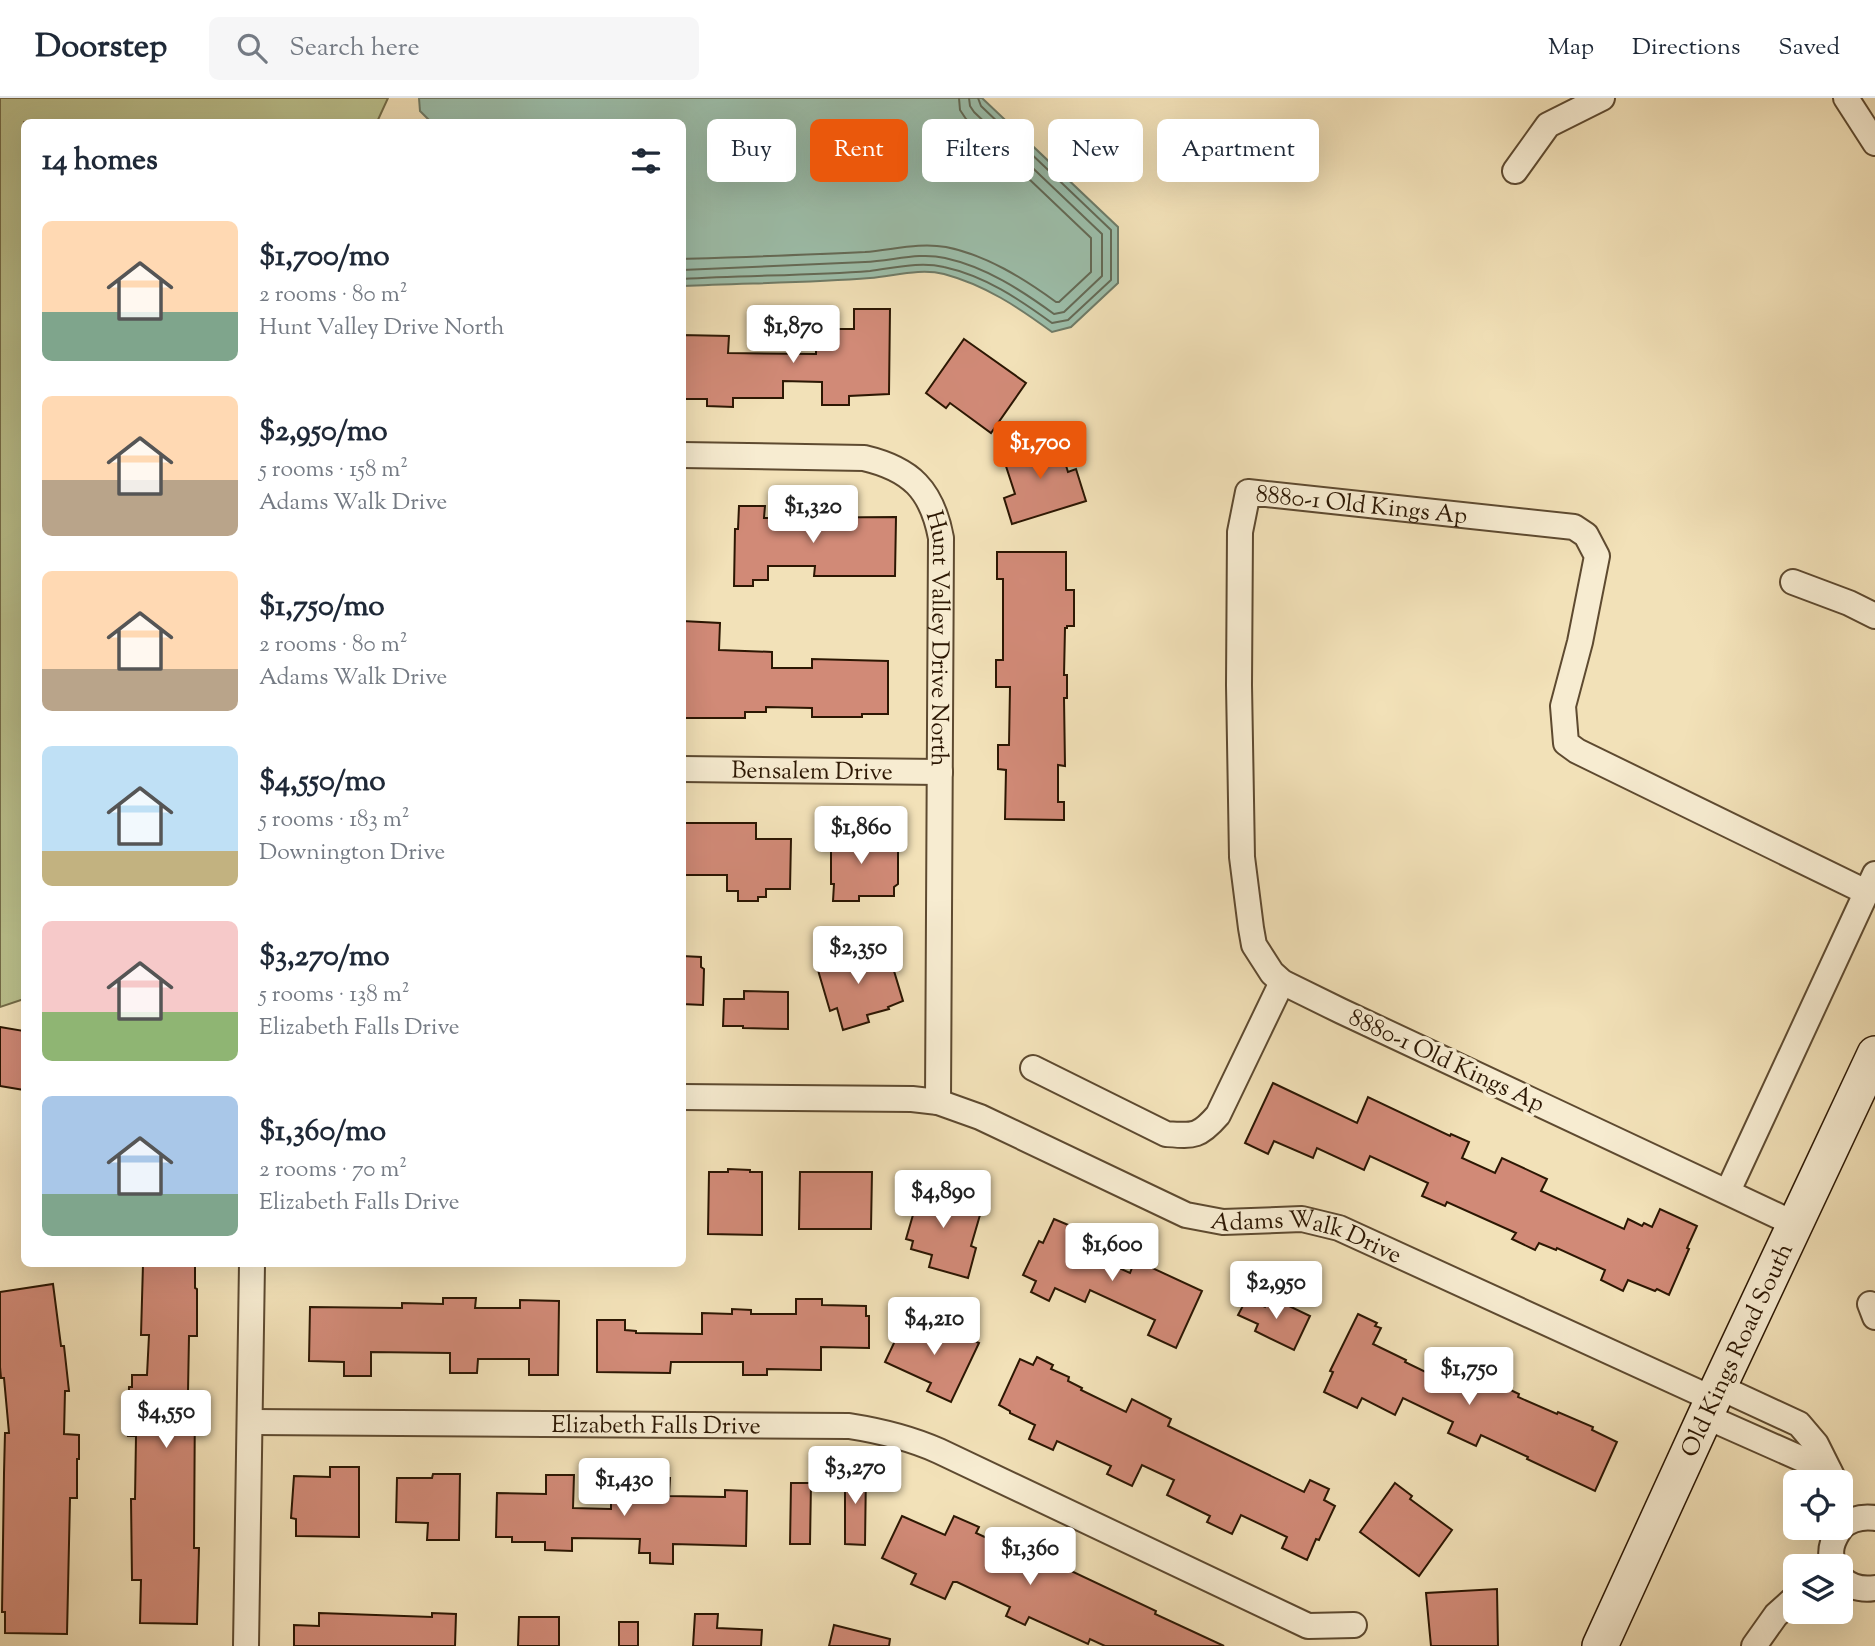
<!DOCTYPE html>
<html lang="en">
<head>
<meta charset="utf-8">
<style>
  body { margin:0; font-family:"Sorts Mill Goudy",serif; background:#f6f6f7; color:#1f2937; height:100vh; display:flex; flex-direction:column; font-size:26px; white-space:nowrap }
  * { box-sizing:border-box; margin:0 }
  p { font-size:23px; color:#747a83 }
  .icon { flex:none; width:38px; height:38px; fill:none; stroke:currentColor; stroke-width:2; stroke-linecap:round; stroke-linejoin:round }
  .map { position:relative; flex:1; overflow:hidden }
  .details { position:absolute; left:21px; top:21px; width:665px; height:1148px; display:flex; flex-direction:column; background:#fff; border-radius:10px; box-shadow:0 7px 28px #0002 }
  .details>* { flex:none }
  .hud { position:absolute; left:707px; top:21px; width:665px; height:63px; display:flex; gap:14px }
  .buttons { position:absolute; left:1783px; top:1372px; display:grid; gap:14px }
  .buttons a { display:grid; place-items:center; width:70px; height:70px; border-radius:10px; background:#fff; box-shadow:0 7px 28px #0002; font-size:35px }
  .price { position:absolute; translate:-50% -60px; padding:0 16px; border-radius:7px; background:#fff; color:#222; font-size:23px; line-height:46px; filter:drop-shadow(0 2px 4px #0008) }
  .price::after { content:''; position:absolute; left:50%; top:42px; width:21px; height:16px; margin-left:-10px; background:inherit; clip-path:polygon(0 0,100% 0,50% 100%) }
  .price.selected { background:#ea580c; color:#fff }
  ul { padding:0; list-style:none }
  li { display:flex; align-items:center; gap:21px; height:175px; padding:0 21px }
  li span { display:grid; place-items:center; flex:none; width:196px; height:140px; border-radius:10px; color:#555 }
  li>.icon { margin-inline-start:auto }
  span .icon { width:84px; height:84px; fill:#fffc; stroke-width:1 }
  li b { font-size:30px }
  h2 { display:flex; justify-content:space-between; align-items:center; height:84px; padding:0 21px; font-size:30px }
  .tag { padding:0 24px; border-radius:10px; background:#fff; box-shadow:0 7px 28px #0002; font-size:24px; line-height:63px }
  .tag.selected { background:#ea580c; color:#fff }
  header { display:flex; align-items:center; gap:42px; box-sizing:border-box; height:98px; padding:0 35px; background:#fff; border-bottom:2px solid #e0e1e3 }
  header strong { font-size:33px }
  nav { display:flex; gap:38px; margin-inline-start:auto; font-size:24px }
  .search { width:490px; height:63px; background:#f6f6f7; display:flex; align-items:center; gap:18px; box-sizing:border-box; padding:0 24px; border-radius:10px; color:#747a83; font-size:26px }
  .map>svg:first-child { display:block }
  .green { fill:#bcc28e; stroke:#746c48; stroke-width:2 }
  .water { fill:#9cbeaa; stroke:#6f7b67; stroke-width:2 }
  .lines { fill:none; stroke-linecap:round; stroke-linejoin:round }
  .shore { stroke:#646a56; stroke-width:2 }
  .building { fill:#d18a77; stroke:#2c1703; stroke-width:2 }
  .street-casing { stroke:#5e4a30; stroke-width:28 }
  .secondary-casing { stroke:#2c1703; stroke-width:38 }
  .street { stroke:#f7ecd1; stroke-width:24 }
  .secondary { stroke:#f7ecd1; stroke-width:35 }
  .labels { text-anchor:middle; stroke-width:7; stroke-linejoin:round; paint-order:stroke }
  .street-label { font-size:24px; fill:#2c1703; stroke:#f7ecd1 }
</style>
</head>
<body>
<header>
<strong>Doorstep</strong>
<div class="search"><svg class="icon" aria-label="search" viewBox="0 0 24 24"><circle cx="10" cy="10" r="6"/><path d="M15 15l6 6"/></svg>Search here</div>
<nav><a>Map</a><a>Directions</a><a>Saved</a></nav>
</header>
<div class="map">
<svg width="1875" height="1548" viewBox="0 0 1875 1548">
  <rect width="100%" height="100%" fill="#f2e1b8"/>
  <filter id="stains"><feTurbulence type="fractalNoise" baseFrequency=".00286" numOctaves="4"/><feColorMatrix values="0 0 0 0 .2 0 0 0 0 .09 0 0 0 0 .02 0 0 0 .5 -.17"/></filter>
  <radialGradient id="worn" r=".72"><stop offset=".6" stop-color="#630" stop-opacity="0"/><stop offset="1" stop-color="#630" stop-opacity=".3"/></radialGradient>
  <polygon class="green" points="0,0 388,0 377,24 24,24 24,901 0,909"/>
  <path class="water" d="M419,0H982L1118,129V185L1071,229L1052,234C1018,209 985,187 944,176C920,170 894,178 870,180C808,185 745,185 683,188L682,24H431L420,13Z"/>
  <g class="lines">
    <g class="shore">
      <path d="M682,161C743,159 805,157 865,154C892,152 919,144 946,149C986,157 1023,180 1056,204H1059L1091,174V140L966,21L960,12L959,0"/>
      <path d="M682,172C743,169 804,167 865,164C892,163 919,154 945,160C986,169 1021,192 1054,216L1064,214L1102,178V136L974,14L970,8L969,0"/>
      <path d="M682,181C745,177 808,178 870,173C894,170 920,163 944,169C985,178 1019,201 1052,225L1068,222L1111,182V132L981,8L978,0"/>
    </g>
  </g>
  <g class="building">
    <polygon points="854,211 890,211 889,296 849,298 849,307 822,307 822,284 783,283 783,300 733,300 733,309 707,308 707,301 682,301 682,237 729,238 728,255 816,256 816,231 854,231"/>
    <polygon points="964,241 1026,285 991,335 950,305 946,310 926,295"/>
    <polygon points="1057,339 1068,374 1076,371 1086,403 1012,426 1004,400 1015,396 1002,356"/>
    <polygon points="739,408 765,408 764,420 896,419 895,478 814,478 815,468 768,468 768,482 753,482 753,488 734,488 735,431 738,431"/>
    <polygon points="997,454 1066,454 1066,492 1074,492 1074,528 1067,528 1067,530 1065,530 1064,577 1067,577 1067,600 1064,600 1065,668 1058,667 1058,704 1064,704 1064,722 1005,721 1006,672 998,671 998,647 1009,647 1010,589 996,589 996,562 1003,562 1003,481 997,481"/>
    <polygon points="682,523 720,525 719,552 772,554 772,570 812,570 812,561 888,563 888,616 862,616 862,619 812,619 812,610 766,609 766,614 745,614 745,620 682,620"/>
    <polygon points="682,725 756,725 756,741 791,741 790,791 766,791 766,799 758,799 758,803 738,803 738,793 727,793 727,777 682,777"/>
    <polygon points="831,727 860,727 860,749 898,750 898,786 894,789 894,798 859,798 859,803 833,803 834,786 831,786"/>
    <polygon points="853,850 857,862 888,853 903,903 888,909 889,911 867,917 869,924 843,932 837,910 830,913 815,862"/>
    <polygon points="682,858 701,859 701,869 704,871 703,907 682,906"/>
    <polygon points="744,893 788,894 788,931 743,930 743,928 723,928 724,901 744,901"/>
    <polygon points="0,929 24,933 24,992 0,988"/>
    <polygon points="1273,985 1357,1025 1368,999 1450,1038 1451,1036 1469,1044 1462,1060 1495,1075 1502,1060 1547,1081 1541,1093 1624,1131 1628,1121 1642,1128 1644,1125 1652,1129 1660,1111 1697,1128 1687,1150 1689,1151 1669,1197 1657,1191 1655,1193 1628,1182 1623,1193 1601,1182 1605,1172 1557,1150 1556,1152 1539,1145 1535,1152 1512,1141 1516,1135 1447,1104 1445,1108 1422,1098 1428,1085 1370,1058 1364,1072 1317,1050 1313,1060 1274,1043 1268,1056 1245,1045"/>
    <polygon points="728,1071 750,1072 750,1074 762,1074 762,1137 708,1136 709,1074 728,1074"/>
    <polygon points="800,1074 872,1074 871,1131 799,1131"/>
    <polygon points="924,1079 950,1086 945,1105 964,1110 964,1113 980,1117 971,1148 976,1150 968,1180 929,1169 932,1157 911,1151 913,1143 906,1141"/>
    <polygon points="1054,1121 1078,1131 1071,1148 1130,1175 1135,1162 1202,1193 1176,1250 1148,1237 1155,1222 1090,1192 1085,1204 1055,1190 1049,1203 1031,1194 1036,1183 1023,1177 1039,1143 1043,1145"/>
    <polygon points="143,1166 195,1166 195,1190 197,1191 197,1238 189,1238 188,1294 195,1294 194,1450 199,1450 197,1526 140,1525 141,1482 132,1482 131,1401 135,1401 136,1338 128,1338 129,1289 132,1289 132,1277 147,1277 149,1237 141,1237"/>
    <polygon points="53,1186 61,1248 64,1248 69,1293 65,1293 64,1336 79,1337 79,1361 77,1361 77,1400 70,1400 67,1536 5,1535 5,1514 2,1514 4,1375 5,1335 9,1335 4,1280 1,1280 0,1269 0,1194"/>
    <polygon points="1270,1199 1310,1218 1294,1252 1255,1233 1258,1226 1238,1217 1247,1200 1265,1209"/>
    <polygon points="443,1200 476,1200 475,1210 520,1210 520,1202 559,1203 558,1277 529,1277 529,1261 478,1261 477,1275 450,1275 450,1255 371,1254 371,1278 344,1278 344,1264 309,1263 310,1209 402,1210 402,1205 443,1206"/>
    <polygon points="796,1201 822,1201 822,1207 866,1208 866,1218 869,1218 869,1250 821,1249 821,1272 767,1271 767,1277 743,1277 743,1264 671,1264 670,1275 597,1274 597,1222 625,1222 625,1232 636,1233 636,1235 702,1236 702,1215 732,1216 732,1211 751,1212 751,1216 796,1216"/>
    <polygon points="1358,1216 1377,1225 1375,1228 1381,1230 1373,1246 1406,1262 1405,1264 1444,1283 1453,1262 1499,1284 1498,1286 1519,1296 1518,1299 1557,1316 1558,1314 1593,1329 1592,1332 1617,1344 1595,1393 1527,1361 1528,1359 1481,1337 1476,1348 1448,1335 1453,1324 1403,1300 1395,1317 1362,1300 1357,1310 1324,1294 1333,1274 1330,1273"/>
    <polygon points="923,1220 979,1245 951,1304 927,1293 931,1285 885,1264 902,1228 916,1234"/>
    <polygon points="1037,1259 1053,1267 1051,1271 1069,1279 1068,1283 1082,1290 1081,1292 1126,1314 1132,1301 1171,1321 1168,1328 1304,1394 1310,1382 1329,1391 1324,1402 1335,1408 1319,1442 1316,1441 1307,1462 1282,1450 1287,1439 1241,1417 1232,1436 1207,1424 1210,1418 1167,1397 1174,1382 1142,1367 1132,1388 1107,1376 1111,1368 1057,1343 1053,1352 1029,1341 1035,1327 1010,1315 1010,1313 999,1307 1020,1261 1033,1267"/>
    <polygon points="330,1369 359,1369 359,1439 296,1438 296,1421 291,1420 294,1378 330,1379"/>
    <polygon points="845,1370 866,1371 865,1447 845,1446"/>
    <polygon points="433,1376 460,1376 459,1442 427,1442 428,1425 396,1424 397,1380 432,1380"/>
    <polygon points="546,1377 574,1377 573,1410 611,1411 611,1393 644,1394 645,1380 670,1380 669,1398 725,1399 725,1392 747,1393 746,1448 673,1446 673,1466 650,1465 650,1455 639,1455 640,1441 572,1440 572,1453 545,1452 545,1444 512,1444 512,1439 496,1439 497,1395 546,1396"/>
    <polygon points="791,1385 811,1385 810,1446 790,1446"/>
    <polygon points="1395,1385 1412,1398 1410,1401 1452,1432 1419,1478 1360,1434"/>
    <polygon points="902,1418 945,1437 954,1418 979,1429 976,1435 1026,1458 1029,1453 1156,1513 1155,1516 1224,1548 1105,1548 1090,1541 1088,1546 1029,1519 1025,1527 1006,1518 1010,1509 957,1484 953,1484 945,1501 911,1486 916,1476 882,1460"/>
    <polygon points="1497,1491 1498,1548 1431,1548 1426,1495"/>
    <polygon points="319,1515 432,1519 432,1515 456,1516 455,1548 294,1548 294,1527 319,1528"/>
    <polygon points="695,1516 718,1516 717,1530 762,1532 761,1548 693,1548"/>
    <polygon points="519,1519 559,1519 559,1548 518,1548"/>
    <rect x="619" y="1524" width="19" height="24"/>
    <polygon points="834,1527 890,1541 889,1548 829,1548"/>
  </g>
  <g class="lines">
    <g class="street-casing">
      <g id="street">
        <polyline points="1846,0 1875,45"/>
        <polyline points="1515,73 1548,27 1602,0"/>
        <path id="s1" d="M682,357L864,360C911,371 932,392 941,440L938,1004"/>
        <polyline points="1793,484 1849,505 1875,518"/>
        <path id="s2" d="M682,671L940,674"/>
        <path d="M1033,970L1166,1036C1194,1038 1199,1039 1218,1017L1282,884"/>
        <path id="s3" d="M682,999L912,1001L938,1004L980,1019L1186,1117L1223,1124L1302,1121L1339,1130L1713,1301"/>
        <polyline points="1728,1093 1875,776"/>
        <path id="s4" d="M1795,1126L1341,913L1282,884L1272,875L1254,847L1251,830L1242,759L1239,587L1240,434L1248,394L1574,429L1586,437L1597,458L1580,544L1563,608L1566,645L1577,653L1866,794"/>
        <polyline points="1870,1206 1875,1219"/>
        <polyline points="1719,1289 1799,1326 1816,1346 1835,1384"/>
        <polyline points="1705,1318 1829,1373"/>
        <path id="s5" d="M250,1324L849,1328C881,1333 910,1340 939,1353L1308,1528L1354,1527"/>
        <path d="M1841,1429C1851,1421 1862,1418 1875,1420"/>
        <path d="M1834,1468C1828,1454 1832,1442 1841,1430"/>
        <path d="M1841,1480C1850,1489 1862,1492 1875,1490"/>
        <polyline points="246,1548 252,1166"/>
        <polyline points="1754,1548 1776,1517 1796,1499"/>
      </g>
    </g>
    <g class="secondary-casing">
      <g id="secondary">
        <path id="s6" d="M1600,1548L1713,1301L1875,956"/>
      </g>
    </g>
    <use href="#street" class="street"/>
    <use href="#secondary" class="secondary"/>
  </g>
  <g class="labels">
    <g class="street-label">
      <text dy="8" stroke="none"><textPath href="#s4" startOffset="1183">8880-1 Old Kings Ap</textPath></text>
      <text dy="8" stroke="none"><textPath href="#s1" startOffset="402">Hunt Valley Drive North</textPath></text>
      <text dy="8" stroke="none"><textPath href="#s2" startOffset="130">Bensalem Drive</textPath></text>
      <text transform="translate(1447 962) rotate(25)" y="8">8880-1 Old Kings Ap</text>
      <text dy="8" stroke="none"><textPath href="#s3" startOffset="653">Adams Walk Drive</textPath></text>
      <text dy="8" stroke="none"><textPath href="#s6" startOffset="326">Old Kings Road South</textPath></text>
      <text dy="8" stroke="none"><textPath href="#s5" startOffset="406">Elizabeth Falls Drive</textPath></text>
    </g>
  </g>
  <rect width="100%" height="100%" filter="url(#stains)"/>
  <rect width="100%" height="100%" fill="url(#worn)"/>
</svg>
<div class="buttons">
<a><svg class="icon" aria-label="locate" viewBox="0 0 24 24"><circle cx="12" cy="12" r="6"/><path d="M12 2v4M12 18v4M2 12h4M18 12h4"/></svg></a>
<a><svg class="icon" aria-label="layers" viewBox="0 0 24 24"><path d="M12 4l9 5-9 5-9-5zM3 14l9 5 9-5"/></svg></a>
</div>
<b class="price" style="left:793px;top:267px">$1,870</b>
<b class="price selected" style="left:1040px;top:383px">$1,700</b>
<b class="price" style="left:813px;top:447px">$1,320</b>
<b class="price" style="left:861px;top:768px">$1,860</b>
<b class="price" style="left:858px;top:888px">$2,350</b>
<b class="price" style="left:943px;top:1132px">$4,890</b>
<b class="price" style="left:1112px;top:1185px">$1,600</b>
<b class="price" style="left:1276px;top:1223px">$2,950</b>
<b class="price" style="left:934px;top:1259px">$4,210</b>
<b class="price" style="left:1469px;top:1309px">$1,750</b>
<b class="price" style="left:166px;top:1352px">$4,550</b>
<b class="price" style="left:855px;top:1408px">$3,270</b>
<b class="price" style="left:624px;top:1420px">$1,430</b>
<b class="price" style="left:1030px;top:1489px">$1,360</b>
<div class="hud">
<a class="tag">Buy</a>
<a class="tag selected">Rent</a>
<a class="tag">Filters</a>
<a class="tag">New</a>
<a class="tag">Apartment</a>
</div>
<section class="details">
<h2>14 homes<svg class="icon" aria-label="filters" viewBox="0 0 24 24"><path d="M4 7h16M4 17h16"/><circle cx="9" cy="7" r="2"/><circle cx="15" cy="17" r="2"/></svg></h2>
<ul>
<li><span style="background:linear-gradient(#ffd9b3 65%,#7fa58c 0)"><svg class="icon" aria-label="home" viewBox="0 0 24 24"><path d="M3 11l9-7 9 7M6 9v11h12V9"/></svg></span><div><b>$1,700/mo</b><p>2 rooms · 80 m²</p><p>Hunt Valley Drive North</p></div></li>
<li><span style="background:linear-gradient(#ffd9b3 60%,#b9a48a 0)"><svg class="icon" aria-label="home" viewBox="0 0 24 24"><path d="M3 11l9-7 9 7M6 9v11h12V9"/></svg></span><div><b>$2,950/mo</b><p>5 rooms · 158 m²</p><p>Adams Walk Drive</p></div></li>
<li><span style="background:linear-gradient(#ffd9b3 70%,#b9a48a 0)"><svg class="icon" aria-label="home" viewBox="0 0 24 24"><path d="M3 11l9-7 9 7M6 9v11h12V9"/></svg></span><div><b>$1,750/mo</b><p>2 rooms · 80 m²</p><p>Adams Walk Drive</p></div></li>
<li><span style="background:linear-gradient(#bfe0f5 75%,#c2b280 0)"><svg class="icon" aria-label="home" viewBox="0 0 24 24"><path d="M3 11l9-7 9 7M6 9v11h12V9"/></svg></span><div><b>$4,550/mo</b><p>5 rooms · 183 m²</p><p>Downington Drive</p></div></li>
<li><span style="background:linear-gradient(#f6c9c9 65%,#8fb573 0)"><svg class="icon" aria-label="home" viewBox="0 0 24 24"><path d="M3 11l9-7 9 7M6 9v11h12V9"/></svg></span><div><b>$3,270/mo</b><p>5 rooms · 138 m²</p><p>Elizabeth Falls Drive</p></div></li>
<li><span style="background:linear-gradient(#a9c7e8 70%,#7fa58c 0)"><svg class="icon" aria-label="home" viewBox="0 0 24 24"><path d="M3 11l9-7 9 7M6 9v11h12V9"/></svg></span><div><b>$1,360/mo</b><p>2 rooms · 70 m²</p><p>Elizabeth Falls Drive</p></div></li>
</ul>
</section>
</div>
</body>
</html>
